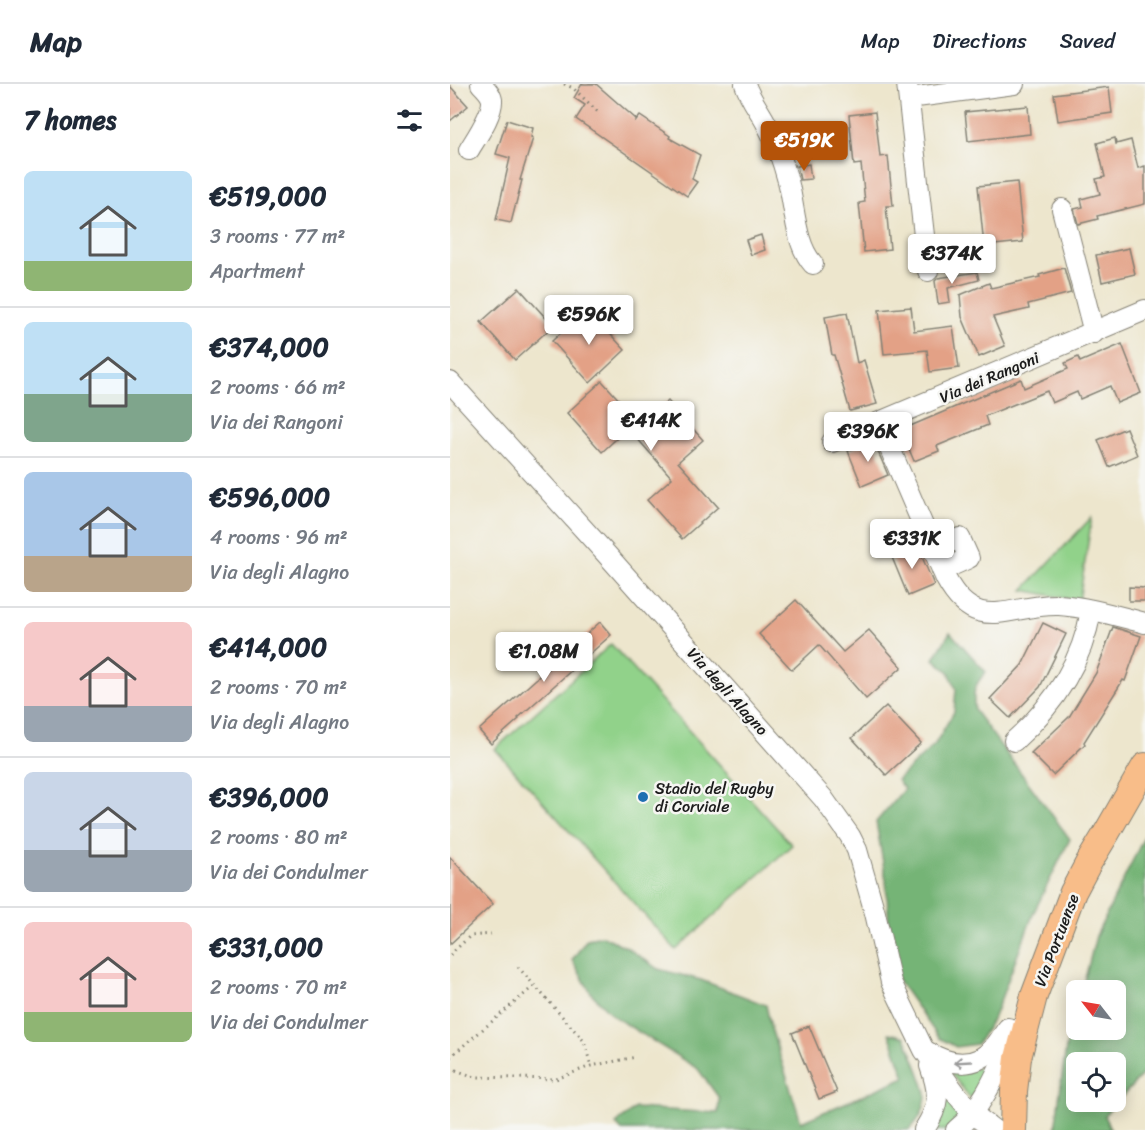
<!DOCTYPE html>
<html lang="en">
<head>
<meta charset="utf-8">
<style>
  body { margin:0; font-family:Sriracha,sans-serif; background:#f6f6f7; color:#1f2937; height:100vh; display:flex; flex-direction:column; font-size:22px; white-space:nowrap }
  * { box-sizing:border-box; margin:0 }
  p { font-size:20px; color:#747a83 }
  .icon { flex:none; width:33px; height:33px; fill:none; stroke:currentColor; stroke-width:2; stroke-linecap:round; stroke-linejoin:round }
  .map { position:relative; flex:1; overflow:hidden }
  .sheet { display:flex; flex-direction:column; background:#fff; width:450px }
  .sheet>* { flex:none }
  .needle { width:39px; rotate:301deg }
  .fabs { position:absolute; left:616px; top:896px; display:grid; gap:12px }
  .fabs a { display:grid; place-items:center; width:60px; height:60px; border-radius:9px; background:#fff; box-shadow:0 3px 15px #0003; font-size:30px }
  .price { position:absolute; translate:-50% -51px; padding:0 14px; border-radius:6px; background:#fff; color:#222; font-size:20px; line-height:39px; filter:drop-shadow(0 2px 3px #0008) }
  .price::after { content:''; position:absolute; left:50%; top:36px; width:18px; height:14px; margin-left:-9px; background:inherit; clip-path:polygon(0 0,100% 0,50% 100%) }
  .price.on { background:#b45309; color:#fff }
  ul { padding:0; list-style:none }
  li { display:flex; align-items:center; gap:18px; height:150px; padding:0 24px }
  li+li { border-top:2px solid #e0e1e3 }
  li span { display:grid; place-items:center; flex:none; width:168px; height:120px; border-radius:9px; color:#555 }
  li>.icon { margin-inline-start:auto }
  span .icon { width:72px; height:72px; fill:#fffc; stroke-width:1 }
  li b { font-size:26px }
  h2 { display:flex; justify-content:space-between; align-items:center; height:72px; padding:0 24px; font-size:26px }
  header { display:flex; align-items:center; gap:36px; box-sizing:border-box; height:84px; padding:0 30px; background:#fff; border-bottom:2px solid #e0e1e3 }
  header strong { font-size:28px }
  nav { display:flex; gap:33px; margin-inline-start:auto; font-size:21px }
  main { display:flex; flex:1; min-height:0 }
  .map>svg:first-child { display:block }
  .green { fill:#91d28a; stroke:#567753; stroke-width:1.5 }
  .forest { fill:#74b476; stroke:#486849; stroke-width:1.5; fill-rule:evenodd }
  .building { fill:#e3a186 }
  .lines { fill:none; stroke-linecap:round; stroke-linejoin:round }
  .minor-casing { stroke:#848174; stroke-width:22 }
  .major-casing { stroke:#848174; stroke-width:28 }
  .path { stroke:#848174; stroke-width:3; stroke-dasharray:1.5 4.5; stroke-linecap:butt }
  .minor { stroke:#fff; stroke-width:20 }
  .major { stroke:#f8bd89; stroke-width:26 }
  .oneway { stroke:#999 }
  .poi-dot { fill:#1f6fb2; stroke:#f6f6f2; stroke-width:2 }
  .labels { text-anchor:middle; stroke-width:5; stroke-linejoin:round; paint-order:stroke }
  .street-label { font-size:16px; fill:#1c1c1c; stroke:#f6f6f2 }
  .poi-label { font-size:16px; fill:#1c1c1c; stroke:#f6f6f2; text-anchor:start }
</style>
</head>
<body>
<header>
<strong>Map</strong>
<nav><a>Map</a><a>Directions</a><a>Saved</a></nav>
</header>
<main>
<section class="sheet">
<h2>7 homes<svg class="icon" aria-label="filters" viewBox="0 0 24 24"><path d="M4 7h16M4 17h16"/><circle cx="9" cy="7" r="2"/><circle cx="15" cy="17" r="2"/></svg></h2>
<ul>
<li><span style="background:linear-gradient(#bfe0f5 75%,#8fb573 0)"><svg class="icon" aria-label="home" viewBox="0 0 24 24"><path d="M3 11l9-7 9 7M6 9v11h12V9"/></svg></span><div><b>€519,000</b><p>3 rooms · 77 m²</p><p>Apartment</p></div></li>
<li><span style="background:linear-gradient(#bfe0f5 60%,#7fa58c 0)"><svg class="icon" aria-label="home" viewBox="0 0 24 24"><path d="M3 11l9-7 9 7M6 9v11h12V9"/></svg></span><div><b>€374,000</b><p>2 rooms · 66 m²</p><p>Via dei Rangoni</p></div></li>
<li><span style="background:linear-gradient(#a9c7e8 70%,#b9a48a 0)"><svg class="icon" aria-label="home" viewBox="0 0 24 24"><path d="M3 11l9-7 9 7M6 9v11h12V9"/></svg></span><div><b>€596,000</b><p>4 rooms · 96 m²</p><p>Via degli Alagno</p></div></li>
<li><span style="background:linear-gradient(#f6c9c9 70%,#9aa5b1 0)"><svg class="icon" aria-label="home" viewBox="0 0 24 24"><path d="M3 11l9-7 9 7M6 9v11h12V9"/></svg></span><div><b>€414,000</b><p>2 rooms · 70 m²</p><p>Via degli Alagno</p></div></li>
<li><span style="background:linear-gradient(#c9d6e8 65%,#9aa5b1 0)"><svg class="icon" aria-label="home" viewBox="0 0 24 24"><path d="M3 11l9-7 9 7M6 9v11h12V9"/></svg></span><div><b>€396,000</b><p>2 rooms · 80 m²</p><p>Via dei Condulmer</p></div></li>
<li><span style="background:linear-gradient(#f6c9c9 75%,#8fb573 0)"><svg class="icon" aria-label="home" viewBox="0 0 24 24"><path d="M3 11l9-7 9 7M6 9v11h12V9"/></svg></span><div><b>€331,000</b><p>2 rooms · 70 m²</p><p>Via dei Condulmer</p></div></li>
</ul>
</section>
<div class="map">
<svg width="695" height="1046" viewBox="0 0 695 1046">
  <rect width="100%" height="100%" fill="#f6f6f2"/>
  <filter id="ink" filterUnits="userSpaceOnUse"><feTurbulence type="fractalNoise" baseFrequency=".0167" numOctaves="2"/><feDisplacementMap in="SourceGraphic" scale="12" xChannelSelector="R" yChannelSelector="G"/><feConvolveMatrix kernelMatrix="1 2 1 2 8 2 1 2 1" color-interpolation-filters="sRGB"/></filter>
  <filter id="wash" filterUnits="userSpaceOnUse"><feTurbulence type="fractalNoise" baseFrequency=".008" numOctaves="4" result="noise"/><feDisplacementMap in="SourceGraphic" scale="24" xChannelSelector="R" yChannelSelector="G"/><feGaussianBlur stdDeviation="1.35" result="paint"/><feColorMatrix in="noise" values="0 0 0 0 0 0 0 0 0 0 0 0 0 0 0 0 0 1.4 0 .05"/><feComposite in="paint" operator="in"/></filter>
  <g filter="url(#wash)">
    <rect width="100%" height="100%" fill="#ede6cd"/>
    <g class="green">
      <polygon points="642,433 629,517 573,506"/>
      <polygon points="161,560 342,761 226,866 45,665"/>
      <polygon points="531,984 535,987 533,996 521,1015 498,986"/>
      <polygon points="492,1007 512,1029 510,1033 496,1046 479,1046"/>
    </g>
    <g class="forest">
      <path d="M500,548L536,588C524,601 522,609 525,627L620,755L584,828L544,933L527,960L506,963L489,954L442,888L436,796L426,738L454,705L447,696L485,660L504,628L506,605L499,588L484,575Z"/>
      <path d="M695,751V988L654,1032L661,1046H605L616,963L627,923V945H666V906H632L646,852ZM627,978H666V1017H627Z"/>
      <path d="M153,852L176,863L208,885L251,896L316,921L321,944L351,1038L455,993L439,949L455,953C459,963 477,1004 476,1012C475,1025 468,1039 458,1046H172L166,1040L185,1024L268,1029L269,1014L248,985L163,932L141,909L122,876L137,855Z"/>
    </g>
    <g id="blocks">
      <g class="building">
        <polygon points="132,0 146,0 186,35 186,37 190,32 220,52 219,54 250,71 242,95 247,98 237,112 126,35 135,21 124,14"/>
        <polygon points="0,2 18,22 0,37"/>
        <polygon points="659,3 662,29 608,37 604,10"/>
        <polygon points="578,22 580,50 518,57 515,28"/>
        <polygon points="425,28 430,73 438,72 443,122 436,122 440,165 414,168 409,119 415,118 411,80 404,81 399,31"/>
        <polygon points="57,36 83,44 81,53 83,54 70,96 72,96 61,139 46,136 60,74 46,70"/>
        <polygon points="665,54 666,60 681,56 688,84 695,82 695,120 647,132 648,135 628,140 624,125 633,123 631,115 650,110 646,95 655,93 647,59"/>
        <polygon points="359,80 361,95 350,96 347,82"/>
        <polygon points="567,98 573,158 534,162 528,102"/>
        <polygon points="311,151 315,166 301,171 296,156"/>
        <polygon points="679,164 685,190 652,198 646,171"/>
        <polygon points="614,184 621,209 578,220 579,225 543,233 555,262 529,273 512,233 510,211 539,199 541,204 590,193 589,191"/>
        <polygon points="527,188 529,196 498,204 500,218 488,220 485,197 488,194"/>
        <polygon points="69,204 103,242 65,276 31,238"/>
        <polygon points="461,223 464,247 503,242 509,284 480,288 477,266 434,270 429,226"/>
        <polygon points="137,225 175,266 140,299 102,257"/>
        <polygon points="397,229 407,279 414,276 427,320 400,327 384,271 382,271 375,233"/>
        <polygon points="672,260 691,309 667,319 660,302 630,315 627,308 602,319 597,307 535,332 538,341 487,362 489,367 464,377 451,346 571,295 574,304 618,285 615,279 628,273 630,278"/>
        <polygon points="152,297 192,341 218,317 253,356 228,378 268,423 232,455 197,416 222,394 178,344 152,368 117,329"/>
        <polygon points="676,344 687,371 659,383 648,356"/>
        <polygon points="423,356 438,391 412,402 398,367"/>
        <polygon points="467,461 484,501 458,512 441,471"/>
        <polygon points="679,503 695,504 695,517 679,517"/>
        <polygon points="346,516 393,568 419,546 452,583 416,615 369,561 342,586 309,550"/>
        <polygon points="150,538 161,551 68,634 69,635 41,660 29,646"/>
        <polygon points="593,539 616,550 590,603 560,634 540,615 572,581"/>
        <polygon points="663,543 691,552 675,597 673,596 634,658 635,660 603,691 581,669 619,633 646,589"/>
        <polygon points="436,622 471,659 436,691 402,654"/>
        <polygon points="0,773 43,820 0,860"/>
        <polygon points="359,942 387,1008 369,1015 342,949"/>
      </g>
    </g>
  </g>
  <g filter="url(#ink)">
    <use href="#blocks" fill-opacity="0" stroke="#848174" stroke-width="1.5"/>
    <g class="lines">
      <g class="minor-casing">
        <g id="minor">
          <path d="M295,0C300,15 310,27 317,41C326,58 333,78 338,97C345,123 345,160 363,180"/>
          <polyline points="457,0 478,187"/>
          <polyline points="459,14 564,0"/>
          <path d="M19,66C26,54 43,30 42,16C41,10 36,5 31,0"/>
          <polyline points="612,125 644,249"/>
          <polyline points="0,298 158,472 373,714 400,752 407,766 425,829 441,898 474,966 507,1011 523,1030 544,1046"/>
          <path d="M429,339L496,495C527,553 561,519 609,521C638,523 667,532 695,539"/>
          <polyline points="382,358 695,226"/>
          <polyline points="483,465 510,454 519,474 492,486"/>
          <path d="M564,657C603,622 632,579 641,527"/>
          <path d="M476,967C499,981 525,986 544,963C549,958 553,950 558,944"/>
          <path d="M474,1046C490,1021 490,1010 480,982"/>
          <path d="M506,1046C534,1025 552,976 568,944"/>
        </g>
      </g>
      <g class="major-casing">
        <polyline id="major" points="563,1046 564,1007 568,974 584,912 623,808 639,778 656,750 695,682"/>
      </g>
      <g class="path">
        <polyline points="114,0 123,4 148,28"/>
        <polyline points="0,871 20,852 41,850"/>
        <polyline points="68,883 134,957 141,982"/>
        <polyline points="0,973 84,902"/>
        <polyline points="0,984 25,993 106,995 141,982 186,973"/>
      </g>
      <use href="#minor" class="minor"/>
      <use href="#major" class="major"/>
    </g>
    <defs><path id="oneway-shaft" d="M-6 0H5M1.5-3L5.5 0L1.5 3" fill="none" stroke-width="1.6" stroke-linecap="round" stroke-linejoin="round" transform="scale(1.5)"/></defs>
    <use class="oneway" href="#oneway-shaft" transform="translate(513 978) rotate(177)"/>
  </g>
  <circle class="poi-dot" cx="193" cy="713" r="6"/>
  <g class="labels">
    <g class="street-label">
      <text transform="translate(539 293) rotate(-23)" y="6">Via dei Rangoni</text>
      <text transform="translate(278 607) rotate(48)" y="6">Via degli Alagno</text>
      <text transform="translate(606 856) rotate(-69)" y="6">Via Portuense</text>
    </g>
    <g class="poi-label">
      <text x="205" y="710">Stadio del Rugby<tspan x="205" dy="18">di Corviale</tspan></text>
    </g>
  </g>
</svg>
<div class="fabs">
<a><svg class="needle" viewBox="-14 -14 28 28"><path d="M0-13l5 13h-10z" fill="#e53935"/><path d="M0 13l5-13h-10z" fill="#747a83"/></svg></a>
<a><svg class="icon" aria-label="locate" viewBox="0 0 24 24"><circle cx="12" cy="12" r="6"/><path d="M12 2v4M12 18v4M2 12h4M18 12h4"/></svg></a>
</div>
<b class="price on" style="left:354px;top:88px">€519K</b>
<b class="price" style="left:502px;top:201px">€374K</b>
<b class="price" style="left:139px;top:262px">€596K</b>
<b class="price" style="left:201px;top:368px">€414K</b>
<b class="price" style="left:418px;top:379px">€396K</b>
<b class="price" style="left:462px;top:486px">€331K</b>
<b class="price" style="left:94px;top:599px">€1.08M</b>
</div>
</main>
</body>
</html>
